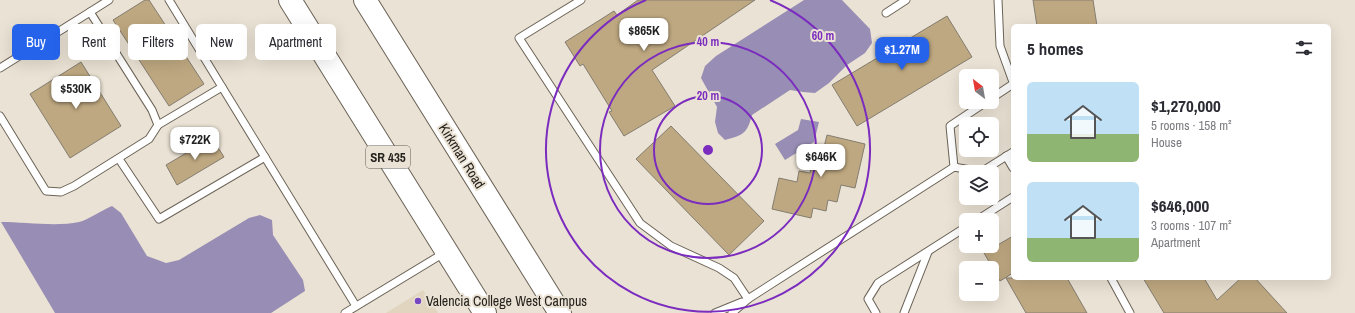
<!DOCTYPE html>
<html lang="en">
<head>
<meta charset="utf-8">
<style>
  body { margin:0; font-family:"Archivo Narrow",sans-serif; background:#f7f7f7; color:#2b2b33; height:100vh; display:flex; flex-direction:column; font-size:15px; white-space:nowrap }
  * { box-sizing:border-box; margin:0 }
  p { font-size:13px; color:#7c7c81 }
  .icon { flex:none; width:22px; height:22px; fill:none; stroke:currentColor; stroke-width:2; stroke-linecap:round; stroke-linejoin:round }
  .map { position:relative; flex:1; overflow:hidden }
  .panel { position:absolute; left:1011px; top:24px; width:320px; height:256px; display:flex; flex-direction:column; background:#fff; border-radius:6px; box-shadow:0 4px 16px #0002 }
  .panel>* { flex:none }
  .top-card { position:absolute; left:12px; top:24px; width:380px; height:36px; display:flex; gap:8px }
  .needle { width:26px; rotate:329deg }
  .tools { position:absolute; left:959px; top:69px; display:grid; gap:8px }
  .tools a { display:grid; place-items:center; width:40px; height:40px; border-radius:6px; background:#fff; box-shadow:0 4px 16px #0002; font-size:20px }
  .price { position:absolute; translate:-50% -34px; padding:0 9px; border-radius:8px; background:#fff; color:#222; font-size:13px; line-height:26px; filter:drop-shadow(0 1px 2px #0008) }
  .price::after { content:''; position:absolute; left:50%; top:24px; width:12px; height:9px; margin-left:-6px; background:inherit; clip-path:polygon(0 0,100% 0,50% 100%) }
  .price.active { background:#2563eb; color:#fff }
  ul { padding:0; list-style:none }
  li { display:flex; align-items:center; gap:12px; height:100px; padding:0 16px }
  li span { display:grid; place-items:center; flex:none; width:112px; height:80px; border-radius:6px; color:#555 }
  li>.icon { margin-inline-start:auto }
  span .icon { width:48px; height:48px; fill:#fffc; stroke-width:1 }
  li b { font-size:17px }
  h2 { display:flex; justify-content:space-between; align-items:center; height:48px; padding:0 16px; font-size:17px }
  .chip { padding:0 14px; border-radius:6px; background:#fff; box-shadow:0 4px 16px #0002; font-size:14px; line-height:36px }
  .chip.active { background:#2563eb; color:#fff }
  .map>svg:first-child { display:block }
  .built { fill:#e1d5c0 }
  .water { fill:#988db4 }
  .building { fill:#bea881; stroke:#847d70 }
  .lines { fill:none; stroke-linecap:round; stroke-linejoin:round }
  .service-casing { stroke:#6b6357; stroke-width:9 }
  .primary-casing { stroke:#6b6357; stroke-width:24 }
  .service { stroke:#fff; stroke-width:7 }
  .primary { stroke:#fff; stroke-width:22 }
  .ring { fill:none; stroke:#7b2cbf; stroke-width:2 }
  .poi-dot { fill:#7748c0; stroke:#eae2d4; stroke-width:1.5 }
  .labels { text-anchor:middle; stroke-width:4; stroke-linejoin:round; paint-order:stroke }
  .shield { fill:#eae2d4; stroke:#605c54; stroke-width:1 }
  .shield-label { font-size:13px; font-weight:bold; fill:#25221d }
  .street-label { font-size:14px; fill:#25221d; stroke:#eae2d4 }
  .poi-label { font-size:14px; fill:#25221d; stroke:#eae2d4; text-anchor:start }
  .centre { fill:#7b2cbf; stroke:#eae2d4; stroke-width:2 }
  .ring-label { font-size:12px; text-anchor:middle; font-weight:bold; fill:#7b2cbf; stroke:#eae2d4; stroke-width:4; stroke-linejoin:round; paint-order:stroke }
</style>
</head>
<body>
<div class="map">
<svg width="1355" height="313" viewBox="0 0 1355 313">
  <rect width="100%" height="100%" fill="#eae2d4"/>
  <polygon class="built" points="423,290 438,313 386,313"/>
  <g class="water">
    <path d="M804,0H842L870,29L872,43L865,53L847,65L829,83L815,93L803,92L790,90L752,115C747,134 743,135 725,140L718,133L715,122L717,107L701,78L705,66L716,56Z"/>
    <polygon points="801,119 819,122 814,142 785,160 775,144 798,130"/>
    <path d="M112,206L121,213L147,256L166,263L179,260L249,218L260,215L272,220L273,235L303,280L305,291L271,313H55L1,222C24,222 57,227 79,222C88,220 102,210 112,206Z"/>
  </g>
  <g class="building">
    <polygon points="145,0 149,0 204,84 169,106 113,20"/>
    <polygon points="638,0 755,0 652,70 675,106 624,136 609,112 612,111 583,64 580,66 565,42 614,11 617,15"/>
    <polygon points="1033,0 1093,0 1097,26 1037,26"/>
    <polygon points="947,16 972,57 857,126 832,85"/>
    <polygon points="81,62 121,126 70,158 30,94"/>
    <polygon points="671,126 764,221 729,255 636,159"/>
    <polygon points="827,135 865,144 855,188 841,185 837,202 828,200 826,211 813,208 811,218 772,209 779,178 797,182 799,171 810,173 817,146 824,147"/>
    <polygon points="212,138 224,157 177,185 166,165"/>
    <polygon points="1013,236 1013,273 1000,281 984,253"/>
    <polygon points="1006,278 1067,278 1087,313 1026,313"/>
    <polygon points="1143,278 1204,278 1217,300 1241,278 1255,278 1287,313 1164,313"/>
  </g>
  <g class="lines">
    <g class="service-casing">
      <g id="service">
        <polyline points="169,0 222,87"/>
        <polyline points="581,0 519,38 640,223 671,246 719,268 734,278 748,299"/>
        <polyline points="998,0 1000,46 1013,82"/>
        <polyline points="90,12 109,0"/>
        <polyline points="886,13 906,0"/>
        <polyline points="0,68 90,12 152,110 158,125 149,139 74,186 61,192 46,191 0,116"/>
        <polyline points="992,98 1013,84"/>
        <polyline points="158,125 222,87 356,306"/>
        <polyline points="1006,156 1013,168"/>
        <polyline points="119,159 159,219 265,157"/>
        <polyline points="954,167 950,126 986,102"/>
        <polyline points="977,220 1013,197"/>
        <polyline points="1111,278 1130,313"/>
        <polyline points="345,313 444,253"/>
        <polyline points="715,313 742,302"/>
        <polyline points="732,313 748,299 954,167 981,172 1013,152"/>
        <polyline points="876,313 868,299 878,283 966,227"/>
        <polyline points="904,313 928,252"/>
      </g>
    </g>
    <g class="primary-casing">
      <g id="primary">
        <polyline points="290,0 485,313"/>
        <polyline points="365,0 560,313"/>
      </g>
    </g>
    <use href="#service" class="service"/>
    <use href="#primary" class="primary"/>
  </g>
  <g class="ring">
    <circle cx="708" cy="150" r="54"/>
    <circle cx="708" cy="150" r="108"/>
    <path d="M770 0A162 162 0 1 1 646 0"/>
  </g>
  <circle class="poi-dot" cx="418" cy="301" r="4"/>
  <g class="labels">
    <rect class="shield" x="366" y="146" width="44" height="22" rx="3"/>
    <g class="shield-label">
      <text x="388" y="162">SR 435</text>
    </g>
    <g class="street-label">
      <text transform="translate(462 156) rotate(58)" y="5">Kirkman Road</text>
    </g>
    <g class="poi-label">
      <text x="426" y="306">Valencia College West Campus</text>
    </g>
  </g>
  <circle cx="708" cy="150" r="6" class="centre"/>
  <g class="ring-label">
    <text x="823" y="40">60 m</text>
    <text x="708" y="46">40 m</text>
    <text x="708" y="100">20 m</text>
  </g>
</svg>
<div class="tools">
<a><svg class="needle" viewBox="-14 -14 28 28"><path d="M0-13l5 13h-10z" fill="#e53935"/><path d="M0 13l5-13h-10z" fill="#7c7c81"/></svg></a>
<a><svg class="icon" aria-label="locate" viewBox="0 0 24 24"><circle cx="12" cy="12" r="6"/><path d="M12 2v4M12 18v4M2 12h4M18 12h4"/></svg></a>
<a><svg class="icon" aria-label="layers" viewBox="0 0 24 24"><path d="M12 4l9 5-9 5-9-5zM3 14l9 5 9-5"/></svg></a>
<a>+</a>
<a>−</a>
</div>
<b class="price" style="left:644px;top:52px">$865K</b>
<b class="price active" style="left:902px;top:71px">$1.27M</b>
<b class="price" style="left:76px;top:110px">$530K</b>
<b class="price" style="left:195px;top:161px">$722K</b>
<b class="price" style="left:821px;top:178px">$646K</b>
<div class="top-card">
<a class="chip active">Buy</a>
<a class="chip">Rent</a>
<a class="chip">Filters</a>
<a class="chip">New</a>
<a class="chip">Apartment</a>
</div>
<section class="panel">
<h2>5 homes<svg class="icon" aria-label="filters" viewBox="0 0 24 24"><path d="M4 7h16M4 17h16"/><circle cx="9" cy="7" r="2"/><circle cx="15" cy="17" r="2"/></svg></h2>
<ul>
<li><span style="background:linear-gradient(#bfe0f5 65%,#8fb573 0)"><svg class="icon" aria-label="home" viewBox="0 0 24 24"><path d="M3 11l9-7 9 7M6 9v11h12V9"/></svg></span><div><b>$1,270,000</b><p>5 rooms · 158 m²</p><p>House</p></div></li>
<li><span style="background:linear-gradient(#bfe0f5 70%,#8fb573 0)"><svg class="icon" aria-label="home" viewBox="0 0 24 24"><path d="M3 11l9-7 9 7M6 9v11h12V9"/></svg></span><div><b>$646,000</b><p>3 rooms · 107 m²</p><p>Apartment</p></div></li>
</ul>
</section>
</div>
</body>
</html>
